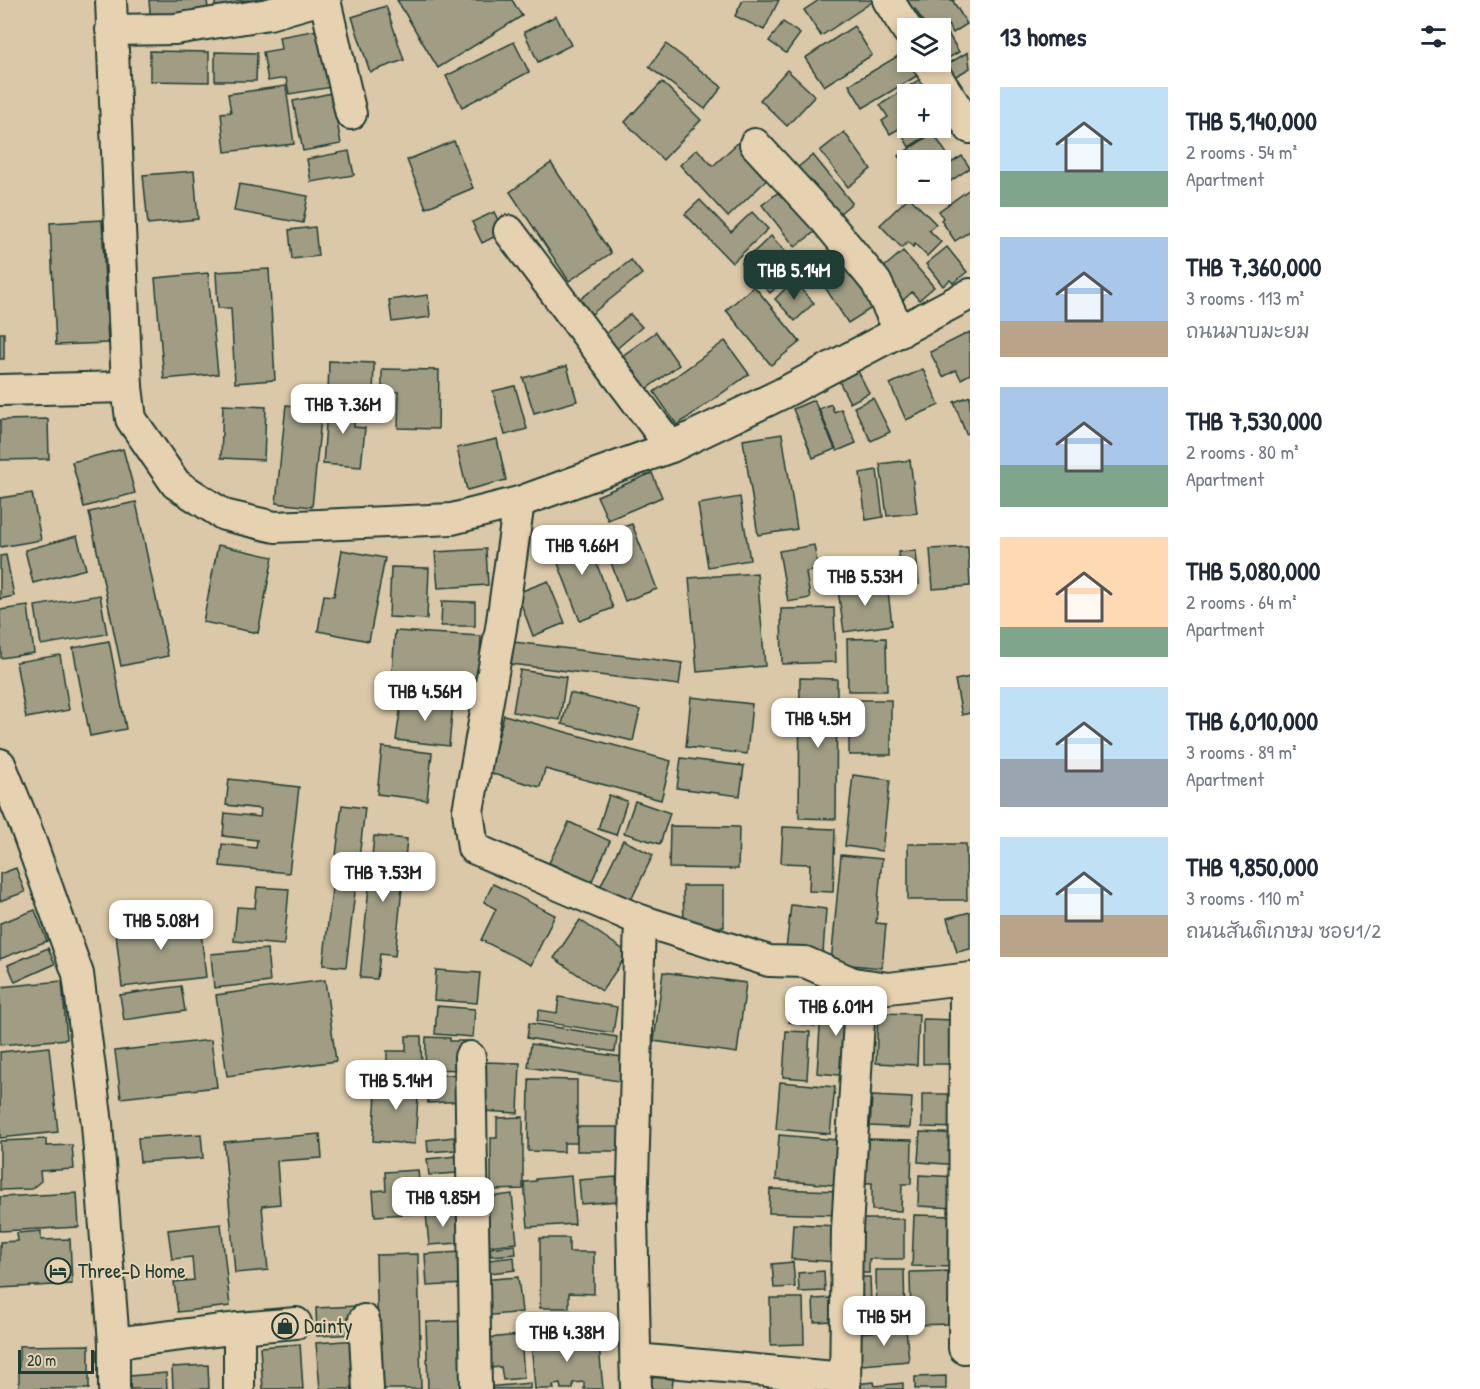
<!DOCTYPE html>
<html lang="en">
<head>
<meta charset="utf-8">
<style>
  body { margin:0; font-family:"Patrick Hand","Playpen Sans Thai",sans-serif; background:#f6f6f7; color:#1f2937; height:100vh; display:flex; flex-direction:column; font-size:22px; white-space:nowrap }
  * { box-sizing:border-box; margin:0 }
  p { font-size:20px; color:#747a83 }
  .icon { flex:none; width:33px; height:33px; fill:none; stroke:currentColor; stroke-width:2; stroke-linecap:round; stroke-linejoin:round }
  .map { position:relative; flex:1; overflow:hidden }
  .sheet { display:flex; flex-direction:column; background:#fff; width:510px }
  .sheet>* { flex:none }
  .tools { position:absolute; left:897px; top:18px; display:grid; gap:12px }
  .tools a { display:grid; place-items:center; width:54px; height:54px; border-radius:0px; background:#fff; box-shadow:0 3px 9px #0003; font-size:30px }
  .scale { position:absolute; left:18px; bottom:15px; width:76px; box-sizing:border-box; padding-left:6px; border:3px solid #1f3d34; border-top:0; font-size:16px; line-height:21px; white-space:nowrap; color:#1f3d34; -webkit-text-stroke:4px #e6d1b0; paint-order:stroke }
  .price { position:absolute; translate:-50% -51px; padding:0 14px; border-radius:12px; background:#fff; color:#222; font-size:20px; line-height:39px; filter:drop-shadow(0 2px 3px #0008) }
  .price::after { content:''; position:absolute; left:50%; top:36px; width:18px; height:14px; margin-left:-9px; background:inherit; clip-path:polygon(0 0,100% 0,50% 100%) }
  .price.current { background:#1f3d34; color:#fff }
  ul { padding:0; list-style:none }
  li { display:flex; align-items:center; gap:18px; height:150px; padding:0 30px }
  li span { display:grid; place-items:center; flex:none; width:168px; height:120px; border-radius:0px; color:#555 }
  li>.icon { margin-inline-start:auto }
  span .icon { width:72px; height:72px; fill:#fffc; stroke-width:1 }
  li b { font-size:26px }
  h2 { display:flex; justify-content:space-between; align-items:center; height:72px; padding:0 30px; font-size:26px }
  main { display:flex; flex:1; min-height:0 }
  .map>svg:first-child { display:block }
  .building { fill:#a09d84; stroke:#1f3d34; stroke-width:1.5 }
  .lines { fill:none; stroke-linecap:round; stroke-linejoin:round }
  .minor-casing { stroke:#1f3d34; stroke-width:34 }
  .minor { stroke:#e6d1b0; stroke-width:30 }
  .labels { text-anchor:middle; stroke-width:4.5; stroke-linejoin:round; paint-order:stroke }
  .poi-label { font-size:21px; fill:#1f3d34; stroke:#e6d1b0; text-anchor:start }
</style>
</head>
<body>
<main>
<div class="map">
<svg width="970" height="1389" viewBox="0 0 970 1389">
  <rect width="100%" height="100%" fill="#dac8a8"/>
  <filter id="ink" filterUnits="userSpaceOnUse"><feTurbulence type="fractalNoise" baseFrequency=".0167" numOctaves="2"/><feDisplacementMap in="SourceGraphic" scale="12" xChannelSelector="R" yChannelSelector="G"/><feConvolveMatrix kernelMatrix="1 2 1 2 8 2 1 2 1" color-interpolation-filters="sRGB"/></filter>
  <g filter="url(#ink)">
    <g class="building">
      <polygon points="149,0 207,0 209,18 151,23"/>
      <polygon points="215,0 255,0 256,14 216,18"/>
      <polygon points="397,0 512,0 522,16 438,68"/>
      <polygon points="743,0 779,0 764,30 735,16"/>
      <polygon points="819,0 875,0 821,36 804,10"/>
      <polygon points="901,0 954,0 953,1 967,24 953,33 948,25 940,30 940,28 927,28 915,9 908,12"/>
      <polygon points="386,6 404,60 370,72 352,17"/>
      <polygon points="556,16 571,45 538,62 524,32"/>
      <polygon points="783,22 800,34 786,53 769,41"/>
      <polygon points="854,26 872,55 824,86 805,58"/>
      <polygon points="323,29 333,87 289,94 286,78 268,81 263,52 281,49 279,37"/>
      <polygon points="946,30 959,52 940,63 940,33"/>
      <polygon points="514,42 529,72 462,107 446,76"/>
      <polygon points="666,44 722,87 705,109 649,67"/>
      <polygon points="908,50 908,62 919,62 925,71 863,108 849,85"/>
      <polygon points="150,51 209,52 209,82 150,81"/>
      <polygon points="215,52 257,53 256,81 215,81"/>
      <polygon points="968,52 970,68 949,80 941,68"/>
      <polygon points="787,70 815,96 787,126 760,100"/>
      <polygon points="928,74 940,94 908,94 908,126 907,124 890,134 882,121 888,117 880,105"/>
      <polygon points="662,82 701,120 663,160 625,122"/>
      <polygon points="286,86 294,144 225,152 221,113 231,112 228,94"/>
      <polygon points="332,93 341,144 303,151 293,101"/>
      <polygon points="947,109 954,119 909,147 903,136 917,128 940,128 940,113"/>
      <polygon points="844,132 871,169 848,187 820,151"/>
      <polygon points="933,133 951,160 940,167 940,160 908,160 908,170 898,156"/>
      <polygon points="743,138 775,172 728,217 680,165 697,149 713,166"/>
      <polygon points="454,141 473,188 426,208 407,160"/>
      <polygon points="349,151 354,175 311,182 307,159"/>
      <polygon points="813,155 852,203 832,220 793,171"/>
      <polygon points="962,156 970,168 940,188 940,170"/>
      <polygon points="551,163 611,253 569,281 510,192"/>
      <polygon points="194,171 198,219 148,224 143,175"/>
      <polygon points="239,184 308,196 303,223 234,211"/>
      <polygon points="788,185 821,227 795,247 762,205"/>
      <polygon points="970,189 970,231 955,241 941,220 943,218 939,211"/>
      <polygon points="909,197 936,224 929,230 941,242 927,256 915,244 913,247 908,242 902,248 880,225"/>
      <polygon points="700,200 731,232 752,212 768,229 732,263 685,214"/>
      <polygon points="494,212 504,232 482,243 472,222"/>
      <polygon points="102,220 108,343 56,345 50,223"/>
      <polygon points="315,227 318,256 292,259 289,230"/>
      <polygon points="771,236 799,267 770,293 742,263"/>
      <polygon points="947,247 967,272 953,283 950,280 943,286 926,264"/>
      <polygon points="841,248 878,304 848,323 812,267"/>
      <polygon points="903,251 934,287 919,300 912,292 901,302 877,273"/>
      <polygon points="631,260 642,274 589,316 578,301"/>
      <polygon points="269,269 275,380 235,383 231,308 218,308 216,272"/>
      <polygon points="208,273 218,374 164,379 155,278"/>
      <polygon points="793,281 814,303 795,321 775,299"/>
      <polygon points="754,286 800,342 771,365 726,310"/>
      <polygon points="428,295 430,317 392,322 389,300"/>
      <polygon points="630,314 642,327 614,351 602,337"/>
      <polygon points="656,332 679,365 646,389 622,356"/>
      <polygon points="970,332 970,374 961,379 956,370 943,377 930,352"/>
      <rect x="0" y="333" width="4" height="26"/>
      <polygon points="725,341 749,374 677,425 654,392"/>
      <polygon points="329,361 374,363 373,396 328,394"/>
      <polygon points="567,366 577,401 534,413 523,378"/>
      <polygon points="382,369 439,370 438,429 398,428 399,392 382,392"/>
      <polygon points="923,369 939,405 906,420 890,384"/>
      <polygon points="858,371 869,393 850,403 839,381"/>
      <polygon points="515,386 527,429 505,435 493,391"/>
      <polygon points="970,396 970,432 966,434 954,402"/>
      <polygon points="328,398 356,401 354,427 365,428 361,467 323,464"/>
      <polygon points="873,398 890,432 871,441 854,407"/>
      <polygon points="814,400 835,449 813,458 793,409"/>
      <polygon points="831,404 834,412 841,409 856,443 837,451 819,409"/>
      <polygon points="223,405 266,407 264,460 221,458"/>
      <polygon points="286,405 322,409 312,507 276,503"/>
      <polygon points="48,419 49,459 0,460 0,420"/>
      <polygon points="782,434 797,529 758,535 743,440"/>
      <polygon points="497,439 506,480 467,490 457,448"/>
      <polygon points="123,449 135,493 84,507 72,462"/>
      <polygon points="910,460 917,513 887,516 880,464"/>
      <polygon points="877,470 883,517 866,520 860,473"/>
      <polygon points="652,473 662,497 608,520 597,496"/>
      <polygon points="32,493 41,540 0,547 0,498"/>
      <polygon points="740,497 750,560 708,567 698,504"/>
      <polygon points="136,502 168,656 121,666 89,512"/>
      <polygon points="632,524 657,589 625,601 601,535"/>
      <polygon points="585,532 613,608 580,621 551,545"/>
      <polygon points="77,536 86,569 33,583 25,550"/>
      <polygon points="218,545 273,557 258,633 203,622"/>
      <polygon points="814,545 818,570 806,572 810,598 788,602 779,551"/>
      <polygon points="968,547 970,586 933,589 930,549"/>
      <polygon points="486,549 488,585 438,588 435,552"/>
      <polygon points="342,550 385,558 369,641 318,631 324,595 334,596"/>
      <polygon points="916,551 919,584 902,586 898,552"/>
      <polygon points="6,555 14,596 0,599 0,556"/>
      <polygon points="391,567 429,568 427,619 389,617"/>
      <polygon points="757,573 765,666 697,672 689,578"/>
      <polygon points="548,581 565,623 533,636 517,593"/>
      <polygon points="887,583 892,625 844,632 838,590"/>
      <polygon points="100,595 107,634 41,645 35,606"/>
      <polygon points="442,601 475,602 475,626 441,626"/>
      <polygon points="28,606 34,653 1,658 0,610"/>
      <polygon points="834,608 836,662 782,664 781,609"/>
      <polygon points="395,631 481,636 479,678 392,672"/>
      <polygon points="886,638 887,691 848,691 847,639"/>
      <polygon points="109,641 126,729 90,736 73,648"/>
      <polygon points="514,642 682,663 679,685 511,664"/>
      <polygon points="60,655 69,710 26,718 16,662"/>
      <polygon points="520,670 566,677 560,720 513,712"/>
      <polygon points="970,677 970,713 962,715 955,680"/>
      <polygon points="800,678 837,679 836,819 799,818"/>
      <polygon points="570,693 640,710 633,741 562,724"/>
      <polygon points="402,697 453,703 449,746 396,740"/>
      <polygon points="691,697 752,704 747,754 686,747"/>
      <rect x="849" y="700" width="42" height="55"/>
      <polygon points="504,715 671,761 661,800 545,769 540,787 489,773"/>
      <polygon points="382,747 432,753 427,800 377,794"/>
      <polygon points="681,758 744,766 740,796 677,788"/>
      <polygon points="853,775 890,780 882,851 845,846"/>
      <polygon points="229,779 299,787 289,873 220,866 222,844 256,848 257,840 223,836 225,813 260,817 261,809 226,805"/>
      <polygon points="609,795 627,801 616,835 598,829"/>
      <polygon points="635,801 670,813 660,844 624,833"/>
      <polygon points="342,805 365,808 346,967 323,965"/>
      <polygon points="569,822 610,841 591,883 549,863"/>
      <polygon points="670,826 739,827 738,869 669,868"/>
      <polygon points="783,827 835,829 833,892 809,891 810,864 781,863"/>
      <polygon points="374,836 407,839 395,956 380,954 377,979 360,978"/>
      <polygon points="623,840 653,855 629,904 599,889"/>
      <polygon points="908,844 966,844 967,900 908,900"/>
      <polygon points="841,855 882,859 876,923 886,924 882,968 831,963"/>
      <polygon points="16,868 25,892 0,901 0,874"/>
      <polygon points="493,884 555,915 531,965 481,940 496,909 484,902"/>
      <polygon points="683,886 724,886 724,927 684,927"/>
      <polygon points="257,887 289,889 284,945 234,941 237,907 255,908"/>
      <polygon points="791,905 826,909 823,953 786,949"/>
      <polygon points="35,910 47,941 0,959 0,923"/>
      <polygon points="970,912 970,949 957,952 947,918"/>
      <polygon points="199,915 206,977 122,987 115,925"/>
      <polygon points="580,920 628,953 602,991 554,958"/>
      <polygon points="48,948 55,964 15,982 8,965"/>
      <polygon points="267,949 270,982 214,988 211,954"/>
      <polygon points="436,970 480,973 477,1003 434,1000"/>
      <polygon points="663,972 746,983 737,1053 654,1041"/>
      <polygon points="325,980 336,1061 227,1076 216,995"/>
      <polygon points="62,981 67,1039 0,1045 0,987"/>
      <polygon points="181,986 185,1011 124,1020 120,995"/>
      <polygon points="794,990 820,994 815,1026 789,1022"/>
      <polygon points="559,997 617,1007 613,1033 537,1021 539,1010 557,1013"/>
      <polygon points="822,998 855,1001 849,1076 817,1073"/>
      <polygon points="437,1006 475,1009 473,1037 435,1034"/>
      <polygon points="878,1013 919,1014 917,1065 876,1063"/>
      <polygon points="923,1019 958,1020 958,1064 923,1064"/>
      <polygon points="529,1023 617,1037 615,1052 527,1038"/>
      <polygon points="786,1031 810,1032 807,1079 783,1077"/>
      <polygon points="406,1036 421,1036 422,1072 387,1072 387,1051 406,1051"/>
      <polygon points="426,1037 450,1038 450,1041 468,1041 468,1070 425,1069"/>
      <polygon points="211,1040 217,1087 121,1098 115,1051"/>
      <polygon points="531,1044 629,1058 625,1082 528,1067"/>
      <polygon points="49,1047 58,1132 0,1138 0,1052"/>
      <polygon points="485,1062 520,1063 518,1113 483,1111"/>
      <polygon points="463,1074 464,1101 428,1103 426,1076"/>
      <polygon points="377,1078 419,1080 415,1144 373,1141"/>
      <polygon points="529,1079 577,1080 577,1143 564,1143 564,1152 528,1151"/>
      <polygon points="780,1082 835,1087 830,1134 776,1129"/>
      <polygon points="922,1094 961,1094 961,1128 922,1127"/>
      <polygon points="872,1096 912,1098 910,1128 870,1126"/>
      <polygon points="523,1117 523,1189 491,1190 491,1138 497,1138 497,1118"/>
      <rect x="577" y="1127" width="46" height="24"/>
      <polygon points="920,1132 962,1134 960,1165 918,1162"/>
      <polygon points="201,1134 203,1158 140,1162 138,1138"/>
      <polygon points="320,1134 322,1158 277,1161 280,1204 262,1206 268,1270 235,1273 224,1142"/>
      <polygon points="779,1135 849,1141 845,1186 776,1180"/>
      <polygon points="454,1137 456,1150 428,1152 427,1140"/>
      <polygon points="46,1139 46,1146 72,1145 74,1169 40,1171 41,1181 31,1189 0,1190 0,1141"/>
      <polygon points="865,1139 912,1140 911,1184 902,1184 901,1211 872,1210 872,1183 864,1183"/>
      <polygon points="456,1156 458,1173 429,1175 427,1159"/>
      <polygon points="418,1170 422,1213 375,1216 373,1191 386,1190 385,1172"/>
      <polygon points="919,1175 958,1177 955,1208 918,1206"/>
      <polygon points="571,1176 575,1224 528,1227 524,1182 536,1181 536,1179"/>
      <polygon points="616,1177 618,1201 581,1204 579,1180"/>
      <polygon points="463,1179 465,1207 428,1210 426,1182"/>
      <polygon points="770,1189 842,1191 842,1215 769,1213"/>
      <polygon points="77,1193 79,1227 0,1231 0,1197"/>
      <polygon points="512,1194 517,1243 487,1246 482,1198"/>
      <polygon points="457,1211 459,1243 429,1245 426,1213"/>
      <polygon points="914,1215 956,1216 954,1267 912,1266"/>
      <polygon points="860,1219 904,1219 904,1259 869,1259 869,1273 860,1273"/>
      <polygon points="221,1224 230,1306 178,1312 174,1282 194,1280 192,1257 172,1259 168,1230"/>
      <polygon points="793,1224 840,1226 838,1262 791,1259"/>
      <polygon points="41,1231 41,1240 70,1239 72,1284 0,1288 0,1242 18,1241 17,1233"/>
      <polygon points="540,1238 569,1238 569,1252 594,1252 594,1294 569,1293 569,1308 540,1308"/>
      <polygon points="515,1245 516,1254 491,1256 490,1248"/>
      <polygon points="462,1252 465,1284 427,1286 425,1254"/>
      <polygon points="418,1254 421,1389 379,1389 376,1255"/>
      <polygon points="514,1257 515,1270 482,1274 480,1261"/>
      <polygon points="793,1262 795,1287 774,1288 772,1264"/>
      <polygon points="876,1270 904,1270 905,1320 877,1320"/>
      <polygon points="824,1271 825,1291 799,1292 798,1273"/>
      <polygon points="951,1271 951,1324 911,1325 910,1272"/>
      <polygon points="518,1277 522,1312 484,1316 481,1280"/>
      <polygon points="852,1277 870,1277 871,1305 863,1306 863,1310 853,1310"/>
      <polygon points="770,1298 803,1298 804,1344 771,1345"/>
      <polygon points="832,1298 833,1321 814,1322 813,1299"/>
      <polygon points="356,1306 358,1334 317,1336 316,1308"/>
      <polygon points="571,1311 573,1335 530,1339 528,1315"/>
      <polygon points="469,1321 472,1389 428,1389 426,1322"/>
      <polygon points="906,1329 909,1361 862,1365 859,1333"/>
      <polygon points="521,1335 524,1378 503,1380 501,1367 490,1368 487,1338"/>
      <polygon points="598,1336 603,1389 584,1389 584,1382 573,1383 573,1389 561,1389 560,1384 553,1385 554,1389 535,1389 531,1342"/>
      <polygon points="358,1340 362,1389 320,1389 316,1343"/>
      <polygon points="300,1344 303,1389 263,1389 260,1347"/>
      <polygon points="89,1345 89,1389 19,1389 19,1346"/>
      <polygon points="208,1365 209,1389 173,1389 172,1367"/>
      <polygon points="166,1373 167,1389 130,1389 129,1376"/>
      <polygon points="946,1376 946,1389 915,1389 915,1377"/>
      <polygon points="650,1377 673,1379 672,1389 649,1389"/>
      <polygon points="874,1382 875,1386 903,1383 903,1389 855,1389 854,1384"/>
      <polygon points="530,1383 530,1389 487,1389 487,1387"/>
    </g>
    <g class="lines">
      <g class="minor-casing">
        <g id="minor">
          <polyline points="111,0 121,252 127,387 131,419 176,484 224,515 275,527 452,519 519,502 671,447 781,394 970,294"/>
          <polyline points="325,0 351,114"/>
          <polyline points="888,0 908,31"/>
          <polyline points="111,30 175,29 269,14 318,0"/>
          <polyline points="927,62 970,128"/>
          <polyline points="755,144 826,221 876,282 900,332"/>
          <polyline points="509,231 671,447"/>
          <polyline points="0,390 127,387"/>
          <polyline points="519,502 501,628 468,811 473,848 640,920 769,961 805,962 853,983 889,988 970,978"/>
          <polyline points="0,764 26,828 78,974 97,1124 114,1343 114,1389"/>
          <polyline points="470,1057 476,1389"/>
          <polyline points="364,1320 368,1389"/>
          <polyline points="239,1328 296,1323"/>
          <polyline points="114,1343 239,1328 239,1389"/>
          <polyline points="964,1348 965,980"/>
          <polyline points="636,1359 845,1378"/>
          <polyline points="636,1389 632,1218 640,920"/>
          <polyline points="845,1389 847,1230 860,1002 853,983"/>
        </g>
      </g>
      <use href="#minor" class="minor"/>
    </g>
  </g>
  <defs>
    <g id="hotel-ring" transform="scale(1.35)"><circle r="9.5" fill="#e6d1b0" stroke="#1f3d34" stroke-width="1.5"/><path d="M-6-4.5h1.5V1H6V5H4.5V3h-9V5H-6ZM-4 0a1.8 1.8 0 1 1 3.6 0ZM.5 0V-2.5h3Q6-2.5 6 0Z" fill="#1f3d34"/></g>
    <g id="shop-ring" transform="scale(1.35)"><circle r="9.5" fill="#e6d1b0" stroke="#1f3d34" stroke-width="1.5"/><path d="M-5-2.5h2.3a2.7 3.5 0 0 1 5.4 0H5L5.5 6h-11ZM-1.5-2.5h3a1.5 2.3 0 0 0-3 0Z" fill="#1f3d34"/></g>
  </defs>
  <g fill-rule="evenodd">
    <use href="#hotel-ring" x="58" y="1271"/>
    <use href="#shop-ring" x="285" y="1326"/>
  </g>
  <g class="labels">
    <g class="poi-label">
      <text x="78" y="1278">Three-D Home</text>
      <text x="304" y="1333">Dainty</text>
    </g>
  </g>
</svg>
<div class="tools">
<a><svg class="icon" aria-label="layers" viewBox="0 0 24 24"><path d="M12 4l9 5-9 5-9-5zM3 14l9 5 9-5"/></svg></a>
<a>+</a>
<a>−</a>
</div>
<div class="scale">20 m</div>
<b class="price current" style="left:794px;top:301px">THB 5.14M</b>
<b class="price" style="left:343px;top:435px">THB 7.36M</b>
<b class="price" style="left:582px;top:576px">THB 9.66M</b>
<b class="price" style="left:865px;top:607px">THB 5.53M</b>
<b class="price" style="left:425px;top:722px">THB 4.56M</b>
<b class="price" style="left:818px;top:749px">THB 4.5M</b>
<b class="price" style="left:383px;top:903px">THB 7.53M</b>
<b class="price" style="left:161px;top:951px">THB 5.08M</b>
<b class="price" style="left:836px;top:1037px">THB 6.01M</b>
<b class="price" style="left:396px;top:1111px">THB 5.14M</b>
<b class="price" style="left:443px;top:1228px">THB 9.85M</b>
<b class="price" style="left:884px;top:1347px">THB 5M</b>
<b class="price" style="left:567px;top:1363px">THB 4.38M</b>
</div>
<section class="sheet">
<h2>13 homes<svg class="icon" aria-label="filters" viewBox="0 0 24 24"><path d="M4 7h16M4 17h16"/><circle cx="9" cy="7" r="2"/><circle cx="15" cy="17" r="2"/></svg></h2>
<ul>
<li><span style="background:linear-gradient(#bfe0f5 70%,#7fa58c 0)"><svg class="icon" aria-label="home" viewBox="0 0 24 24"><path d="M3 11l9-7 9 7M6 9v11h12V9"/></svg></span><div><b>THB 5,140,000</b><p>2 rooms · 54 m²</p><p>Apartment</p></div></li>
<li><span style="background:linear-gradient(#a9c7e8 70%,#b9a48a 0)"><svg class="icon" aria-label="home" viewBox="0 0 24 24"><path d="M3 11l9-7 9 7M6 9v11h12V9"/></svg></span><div><b>THB 7,360,000</b><p>3 rooms · 113 m²</p><p>ถนนมาบมะยม</p></div></li>
<li><span style="background:linear-gradient(#a9c7e8 65%,#7fa58c 0)"><svg class="icon" aria-label="home" viewBox="0 0 24 24"><path d="M3 11l9-7 9 7M6 9v11h12V9"/></svg></span><div><b>THB 7,530,000</b><p>2 rooms · 80 m²</p><p>Apartment</p></div></li>
<li><span style="background:linear-gradient(#ffd9b3 75%,#7fa58c 0)"><svg class="icon" aria-label="home" viewBox="0 0 24 24"><path d="M3 11l9-7 9 7M6 9v11h12V9"/></svg></span><div><b>THB 5,080,000</b><p>2 rooms · 64 m²</p><p>Apartment</p></div></li>
<li><span style="background:linear-gradient(#bfe0f5 60%,#9aa5b1 0)"><svg class="icon" aria-label="home" viewBox="0 0 24 24"><path d="M3 11l9-7 9 7M6 9v11h12V9"/></svg></span><div><b>THB 6,010,000</b><p>3 rooms · 89 m²</p><p>Apartment</p></div></li>
<li><span style="background:linear-gradient(#bfe0f5 65%,#b9a48a 0)"><svg class="icon" aria-label="home" viewBox="0 0 24 24"><path d="M3 11l9-7 9 7M6 9v11h12V9"/></svg></span><div><b>THB 9,850,000</b><p>3 rooms · 110 m²</p><p>ถนนสันติเกษม ซอย1/2</p></div></li>
</ul>
</section>
</main>
</body>
</html>
